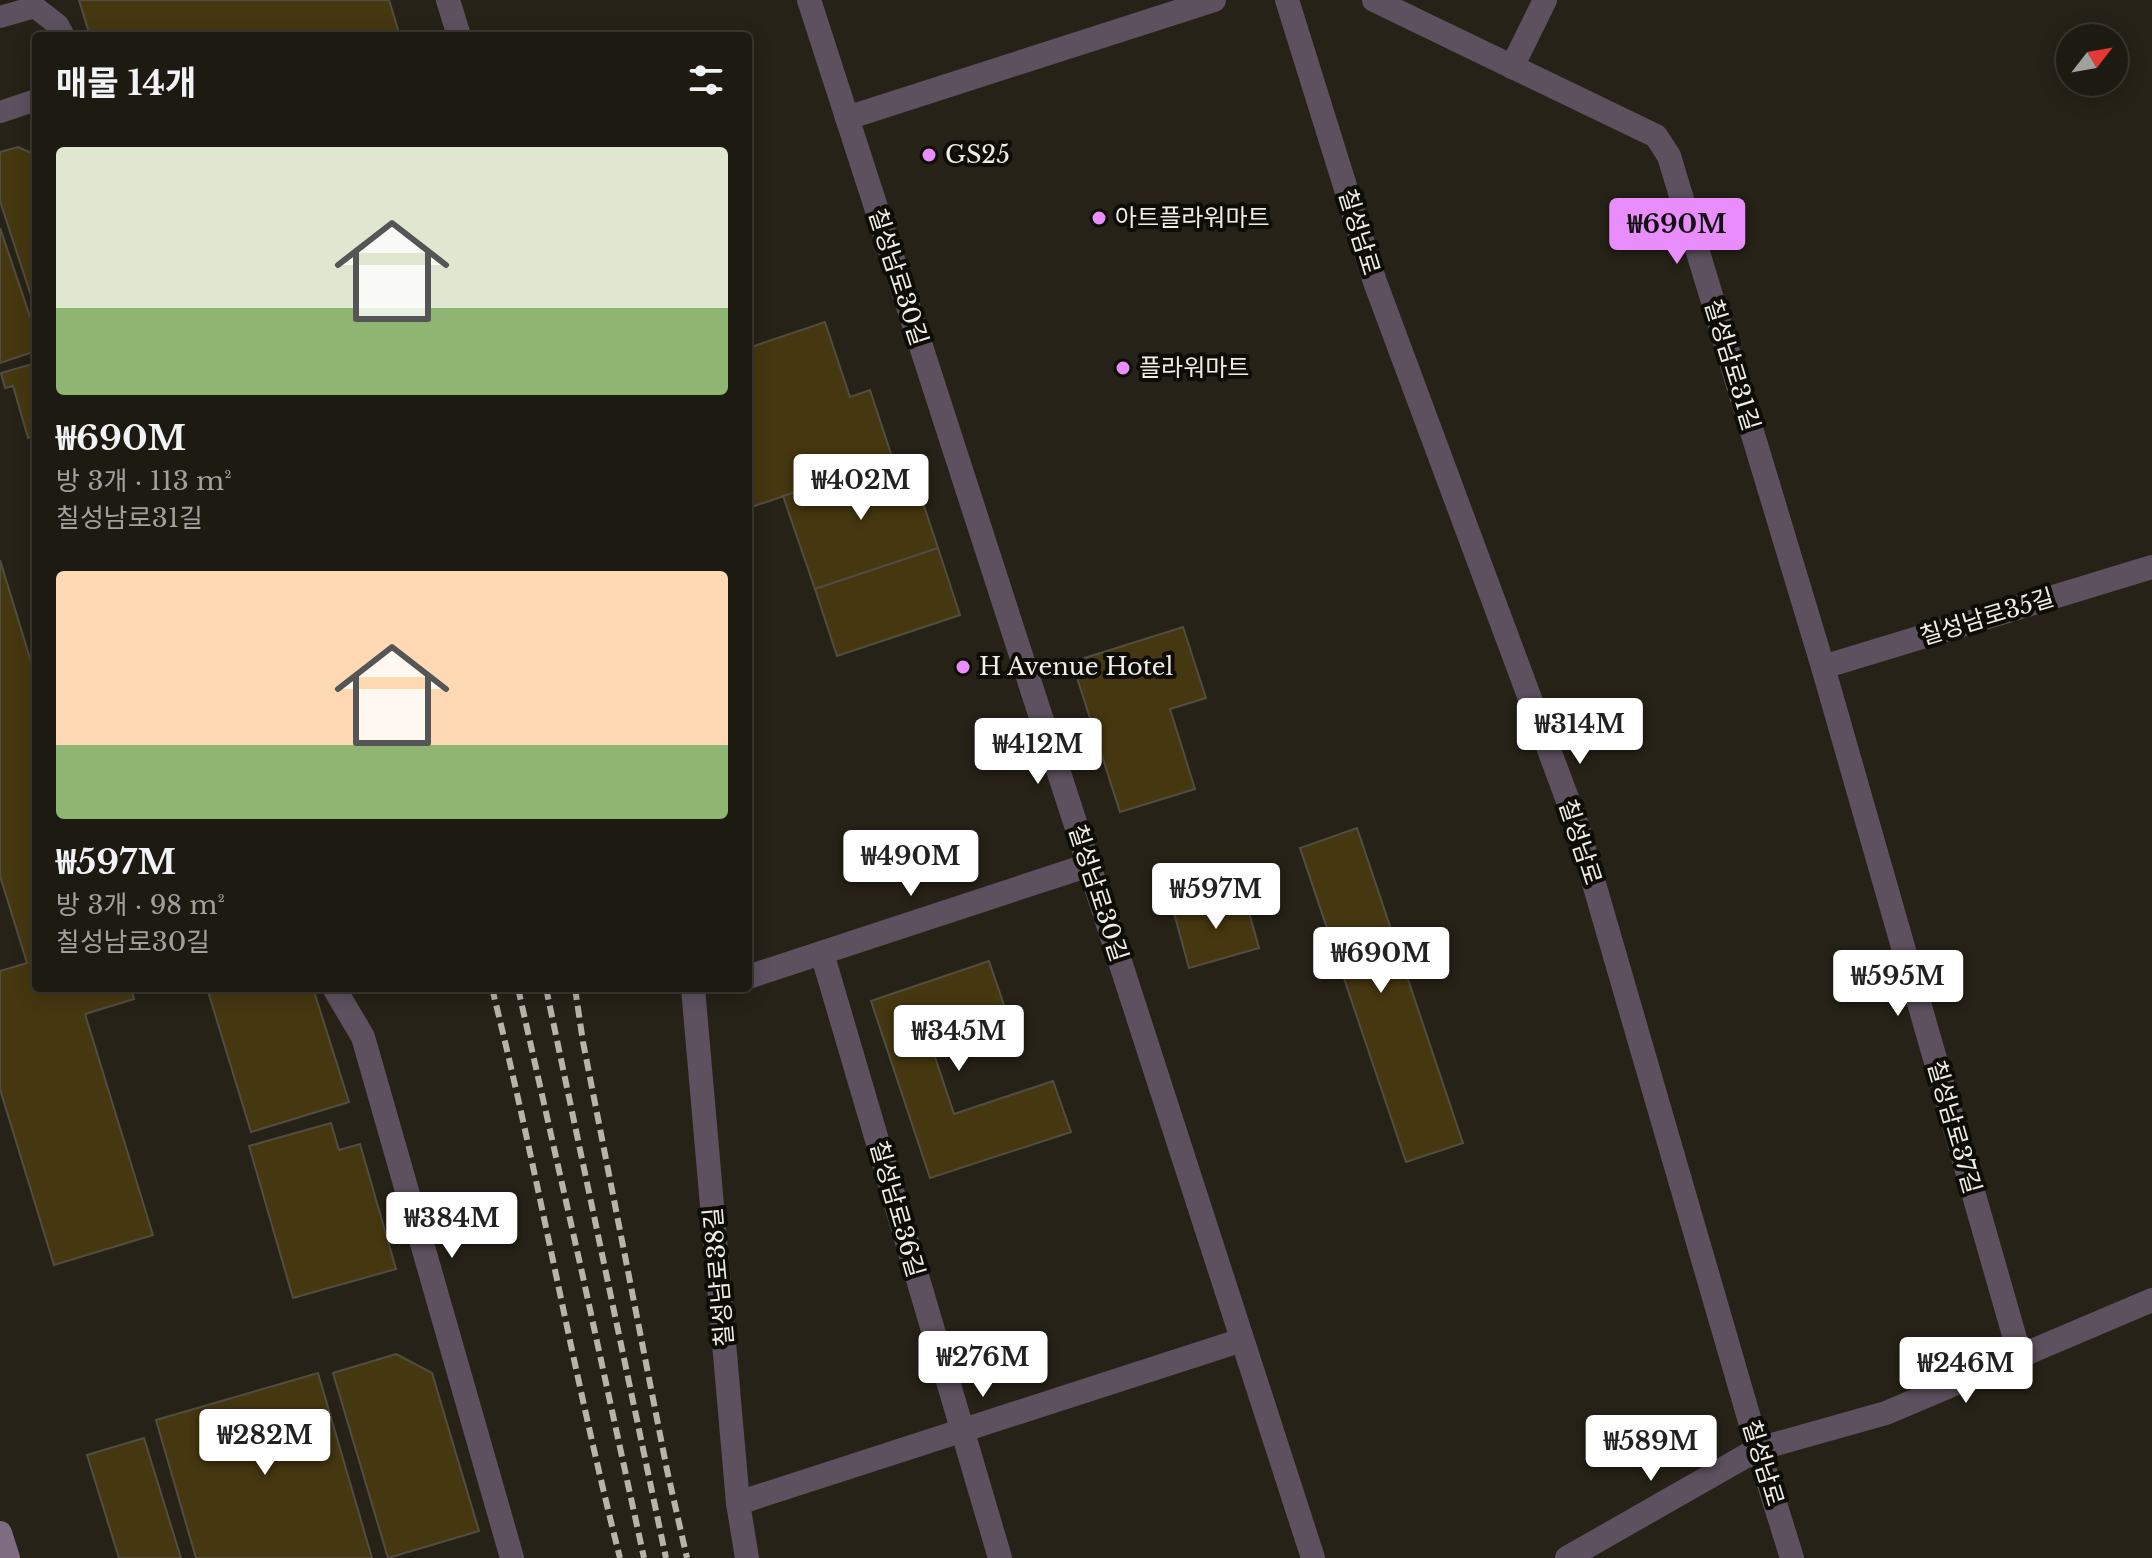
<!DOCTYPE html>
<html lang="ko">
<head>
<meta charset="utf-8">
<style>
  body { margin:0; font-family:"Libre Baskerville","Noto Sans KR",serif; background:#2a271f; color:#f1f3f6; height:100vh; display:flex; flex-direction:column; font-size:30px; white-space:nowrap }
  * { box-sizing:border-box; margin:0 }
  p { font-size:26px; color:#a0a19f }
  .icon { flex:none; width:44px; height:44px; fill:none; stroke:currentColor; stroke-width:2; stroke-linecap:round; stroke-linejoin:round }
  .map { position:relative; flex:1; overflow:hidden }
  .side { position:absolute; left:32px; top:32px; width:720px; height:960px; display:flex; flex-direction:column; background:#1d1a11; border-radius:8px; box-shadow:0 4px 20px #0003,0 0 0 2px #3b3831 }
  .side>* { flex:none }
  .needle { width:52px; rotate:59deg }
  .controls { position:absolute; left:2056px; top:24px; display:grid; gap:16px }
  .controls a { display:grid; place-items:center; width:72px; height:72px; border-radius:50%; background:#1d1a11; box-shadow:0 4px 20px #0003,0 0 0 2px #3b3831; font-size:40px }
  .price { position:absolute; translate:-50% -68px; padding:0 18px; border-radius:8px; background:#fff; color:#222; font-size:26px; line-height:52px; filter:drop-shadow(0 2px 4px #0008) }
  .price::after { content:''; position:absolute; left:50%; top:48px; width:24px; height:18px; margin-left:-12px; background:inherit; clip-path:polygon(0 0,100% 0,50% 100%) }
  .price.selected { background:#ea8dfc; color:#111 }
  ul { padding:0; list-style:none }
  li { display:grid; align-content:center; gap:16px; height:424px; padding:0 24px }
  li span { display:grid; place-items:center; height:248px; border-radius:8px; color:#555 }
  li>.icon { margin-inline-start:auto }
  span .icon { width:144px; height:144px; fill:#fffc; stroke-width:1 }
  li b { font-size:34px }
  h2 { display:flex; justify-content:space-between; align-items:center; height:96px; padding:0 24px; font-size:34px }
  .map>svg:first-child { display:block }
  .building { fill:#453710; stroke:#524d41; stroke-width:2 }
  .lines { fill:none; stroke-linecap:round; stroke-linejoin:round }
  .service { stroke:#5d515f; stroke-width:22 }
  .minor { stroke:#5d515f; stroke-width:24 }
  .tertiary { stroke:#5d515f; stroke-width:24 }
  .secondary { stroke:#7e6c81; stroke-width:24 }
  .rail { stroke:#b7b4ac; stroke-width:6; stroke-dasharray:12 6; stroke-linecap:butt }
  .poi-dot { fill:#ea8dfc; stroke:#0e0c07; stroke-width:3 }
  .labels { text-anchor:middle; stroke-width:8; stroke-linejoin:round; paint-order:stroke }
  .poi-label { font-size:24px; fill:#f0ede6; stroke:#0e0c07; text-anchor:start }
  .street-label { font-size:24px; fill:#f0ede6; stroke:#0e0c07 }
</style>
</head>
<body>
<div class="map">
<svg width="2152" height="1558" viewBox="0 0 2152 1558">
  <rect width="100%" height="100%" fill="#272217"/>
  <g class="building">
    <polygon points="79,0 389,0 400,36 90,36"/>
    <polygon points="18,147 36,155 36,311 0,201 0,152"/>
    <polygon points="0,228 36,334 36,351 0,363"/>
    <polygon points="825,322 850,397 870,390 893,460 748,508 748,348"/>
    <polygon points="36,363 36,435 28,438 13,386 5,388 1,373"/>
    <polygon points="907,455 938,548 815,589 783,496"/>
    <polygon points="938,548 960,615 837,656 815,589"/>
    <polygon points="0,560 36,678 36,988 131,988 134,999 85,1014 153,1235 54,1265 0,1089 0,971 27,963 0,876"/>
    <polygon points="1183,627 1206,698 1170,709 1195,789 1120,812 1072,662"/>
    <polygon points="1357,828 1463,1143 1406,1162 1300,848"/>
    <polygon points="1244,895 1259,948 1189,968 1174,913"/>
    <polygon points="989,961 1009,1020 931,1045 954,1114 1053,1081 1071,1132 930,1178 871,1001"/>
    <polygon points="207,988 313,988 349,1102 251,1132"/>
    <polygon points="331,1123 339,1150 360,1144 396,1269 293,1298 249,1146"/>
    <polygon points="396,1354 432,1373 479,1531 388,1558 333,1373"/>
    <polygon points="318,1373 372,1558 196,1558 156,1420"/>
    <polygon points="144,1438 181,1558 119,1558 87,1455"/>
  </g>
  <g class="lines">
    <g class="service">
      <polyline points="0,17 35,7 58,25 64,36"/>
      <polyline points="0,112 36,100"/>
    </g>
    <g class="minor">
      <polyline points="448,0 459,36"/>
      <polyline points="809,0 1313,1558"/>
      <polyline points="1374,0 1656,136 1669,156 1823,667 2020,1356"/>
      <polyline points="1512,67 1545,0"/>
      <polyline points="847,118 1214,0"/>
      <polyline points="1823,667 2152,567"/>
      <polyline points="822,953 1000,1558"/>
      <polyline points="748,977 1089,865"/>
      <polyline points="334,988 363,1037 512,1558"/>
      <polyline points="693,988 738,1503 747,1558"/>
      <polyline points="738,1503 1242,1340"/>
      <polyline points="1567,1558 1758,1449 1886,1413 2152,1300"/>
    </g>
    <polyline class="tertiary" points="1287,0 1375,282 1577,825 1758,1449 1792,1558"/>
    <polyline class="secondary" points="0,1533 8,1558"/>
    <g class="rail">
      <path d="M492,988C539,1177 572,1369 620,1558"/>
      <polyline points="518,988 581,1268 644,1558"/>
      <polyline points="546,988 666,1558"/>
      <polyline points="575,988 583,1042 667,1470 687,1558"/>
    </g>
  </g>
  <g class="poi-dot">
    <circle cx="929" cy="155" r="8"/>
    <circle cx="1099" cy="218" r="8"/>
    <circle cx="1123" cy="368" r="8"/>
    <circle cx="963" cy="667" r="8"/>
  </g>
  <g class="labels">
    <g class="poi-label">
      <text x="945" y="163">GS25</text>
      <text x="1115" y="226">아트플라워마트</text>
      <text x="1139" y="376">플라워마트</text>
      <text x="979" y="675">H Avenue Hotel</text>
    </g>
    <g class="street-label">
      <text transform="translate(1359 232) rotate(73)" y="8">칠성남로</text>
      <text transform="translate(898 277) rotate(72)" y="8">칠성남로30길</text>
      <text transform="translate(1732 365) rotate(73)" y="8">칠성남로31길</text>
      <text transform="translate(1987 617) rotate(-17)" y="8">칠성남로35길</text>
      <text transform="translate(1580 842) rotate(72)" y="8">칠성남로</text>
      <text transform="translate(1098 893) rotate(72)" y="8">칠성남로30길</text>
      <text transform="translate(1954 1127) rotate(74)" y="8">칠성남로37길</text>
      <text transform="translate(897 1209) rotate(74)" y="8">칠성남로36길</text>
      <text transform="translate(719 1277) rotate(-95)" y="8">칠성남로38길</text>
      <text transform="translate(1763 1463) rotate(73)" y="8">칠성남로</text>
    </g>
  </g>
</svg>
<div class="controls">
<a><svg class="needle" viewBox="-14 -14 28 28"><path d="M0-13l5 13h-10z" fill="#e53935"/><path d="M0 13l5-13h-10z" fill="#a0a19f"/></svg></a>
</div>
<b class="price selected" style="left:1677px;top:266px">₩690M</b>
<b class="price" style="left:861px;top:522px">₩402M</b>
<b class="price" style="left:1580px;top:766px">₩314M</b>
<b class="price" style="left:1038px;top:786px">₩412M</b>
<b class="price" style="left:911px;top:898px">₩490M</b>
<b class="price" style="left:1216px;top:931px">₩597M</b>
<b class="price" style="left:1381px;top:995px">₩690M</b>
<b class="price" style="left:1898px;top:1018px">₩595M</b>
<b class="price" style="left:959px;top:1073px">₩345M</b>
<b class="price" style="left:452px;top:1260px">₩384M</b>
<b class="price" style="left:983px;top:1399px">₩276M</b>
<b class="price" style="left:1966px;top:1405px">₩246M</b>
<b class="price" style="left:265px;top:1477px">₩282M</b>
<b class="price" style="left:1651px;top:1483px">₩589M</b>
<section class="side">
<h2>매물 14개<svg class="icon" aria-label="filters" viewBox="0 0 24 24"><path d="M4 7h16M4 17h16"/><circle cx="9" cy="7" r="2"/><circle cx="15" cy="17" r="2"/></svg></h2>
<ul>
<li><span style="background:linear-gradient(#dfe7d0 65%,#8fb573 0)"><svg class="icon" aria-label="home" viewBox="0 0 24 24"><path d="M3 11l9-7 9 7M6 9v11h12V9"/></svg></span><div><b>₩690M</b><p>방 3개 · 113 m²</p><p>칠성남로31길</p></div></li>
<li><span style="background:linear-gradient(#ffd9b3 70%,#8fb573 0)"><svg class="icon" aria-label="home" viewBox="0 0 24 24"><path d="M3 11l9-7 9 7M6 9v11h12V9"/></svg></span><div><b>₩597M</b><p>방 3개 · 98 m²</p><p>칠성남로30길</p></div></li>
</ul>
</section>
</div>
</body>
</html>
